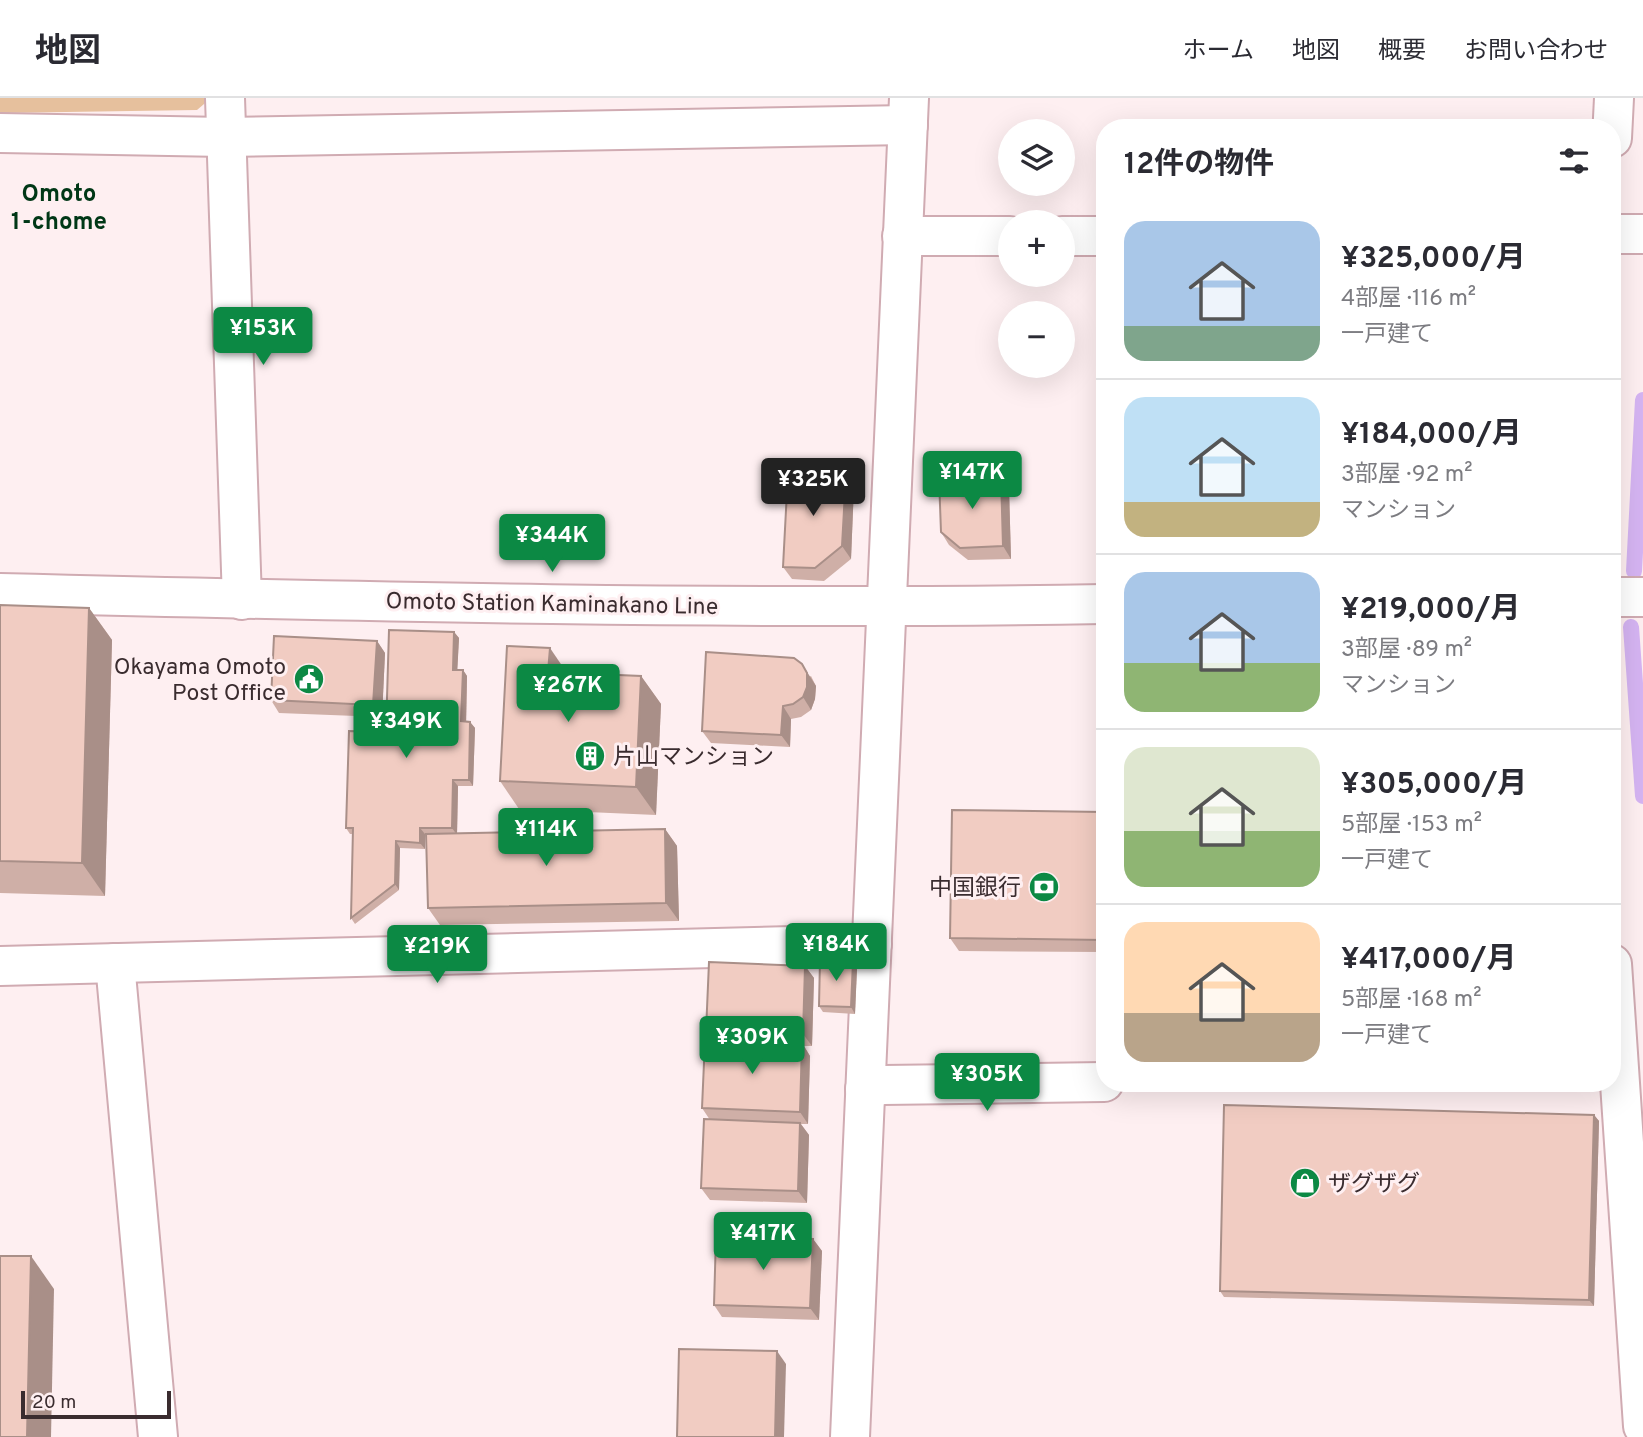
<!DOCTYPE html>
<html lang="ja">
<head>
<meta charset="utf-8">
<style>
  body { margin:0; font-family:Overpass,"Noto Sans JP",sans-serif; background:#f7f7f7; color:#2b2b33; height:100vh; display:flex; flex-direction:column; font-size:26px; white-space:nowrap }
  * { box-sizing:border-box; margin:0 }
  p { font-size:23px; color:#7c7c81 }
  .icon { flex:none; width:38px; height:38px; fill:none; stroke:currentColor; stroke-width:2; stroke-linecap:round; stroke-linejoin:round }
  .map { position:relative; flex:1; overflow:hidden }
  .panel { position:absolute; left:1096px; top:21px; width:525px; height:973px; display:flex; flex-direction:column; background:#fff; border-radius:28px; box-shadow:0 7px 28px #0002 }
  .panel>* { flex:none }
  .controls { position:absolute; left:998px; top:21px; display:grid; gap:14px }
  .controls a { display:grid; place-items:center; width:77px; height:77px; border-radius:50%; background:#fff; box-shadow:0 7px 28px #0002; font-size:35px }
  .scale { position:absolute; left:21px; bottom:18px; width:150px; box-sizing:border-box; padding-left:7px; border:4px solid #3a2c2f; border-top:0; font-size:19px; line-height:24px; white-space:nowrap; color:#3a2c2f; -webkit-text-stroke:5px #feeff1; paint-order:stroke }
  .price { position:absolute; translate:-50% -60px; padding:0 16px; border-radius:7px; background:#0c8944; color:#fff; font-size:23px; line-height:46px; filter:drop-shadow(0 2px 4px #0008) }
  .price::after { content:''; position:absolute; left:50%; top:42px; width:21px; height:16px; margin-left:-10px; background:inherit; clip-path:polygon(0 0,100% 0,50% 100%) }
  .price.selected { background:#222; color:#fff }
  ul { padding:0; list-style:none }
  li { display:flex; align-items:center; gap:21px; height:175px; padding:0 28px }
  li+li { border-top:2px solid #e1e1e2 }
  li span { display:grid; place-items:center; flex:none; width:196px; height:140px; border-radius:21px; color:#555 }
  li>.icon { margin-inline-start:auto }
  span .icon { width:84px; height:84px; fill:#fffc; stroke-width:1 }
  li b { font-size:30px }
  h2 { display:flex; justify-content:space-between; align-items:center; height:84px; padding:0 28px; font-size:30px }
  header { display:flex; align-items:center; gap:42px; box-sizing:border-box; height:98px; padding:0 35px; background:#fff; border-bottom:2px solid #e1e1e2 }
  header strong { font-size:33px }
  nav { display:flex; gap:38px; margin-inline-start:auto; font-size:24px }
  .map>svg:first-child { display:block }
  .green { fill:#e6c09d }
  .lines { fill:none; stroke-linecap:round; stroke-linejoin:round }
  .stream { stroke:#d5b4f2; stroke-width:16 }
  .street-casing { stroke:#d0abb2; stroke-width:42 }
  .secondary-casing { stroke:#d0abb2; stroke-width:42 }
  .street { stroke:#fff; stroke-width:38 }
  .secondary { stroke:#fff; stroke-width:38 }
  .wall { fill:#cfafa7 }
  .shaded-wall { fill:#a98f88 }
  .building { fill:#f1ccc2; stroke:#a98f88; stroke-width:2 }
  .labels { text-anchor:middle; stroke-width:6; stroke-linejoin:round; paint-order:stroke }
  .street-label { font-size:23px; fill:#3a2c2f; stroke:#feeff1 }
  .poi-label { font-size:23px; fill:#3a2c2f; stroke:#feeff1; text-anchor:end }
  .neighbourhood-label { font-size:24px; font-weight:bold; fill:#003716; stroke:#feeff1 }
</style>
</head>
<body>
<header>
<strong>地図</strong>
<nav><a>ホーム</a><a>地図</a><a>概要</a><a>お問い合わせ</a></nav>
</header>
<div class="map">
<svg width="1643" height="1339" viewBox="0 0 1643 1339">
  <rect width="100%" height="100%" fill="#feeff1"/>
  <polygon class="green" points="0,0 211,0 197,12 0,15"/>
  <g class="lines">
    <g class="stream">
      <polyline points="1634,473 1643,302"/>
      <polyline points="1631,529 1643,698"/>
    </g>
    <g class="street-casing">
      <g id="street">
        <polyline points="225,0 242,502"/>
        <polyline points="0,35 225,39 908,27"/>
        <polyline points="1612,40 1614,0"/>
        <polyline points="1612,136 1643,136"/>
        <polyline points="902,138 1010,138"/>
        <polyline points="1062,138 1104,138"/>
        <polyline points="115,865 158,1339"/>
        <polyline points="1612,866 1643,1328"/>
        <polyline points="0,868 872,846"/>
        <polyline points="865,991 883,987 1104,984"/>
      </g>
    </g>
    <g class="secondary-casing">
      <g id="secondary">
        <path d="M0,495C368,504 736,512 1104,506"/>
        <polyline points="1612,499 1643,499"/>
        <polyline points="850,1339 909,0"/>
      </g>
    </g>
    <use href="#street" class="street"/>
    <use href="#secondary" class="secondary"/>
  </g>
  <g class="wall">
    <polygon points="846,376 854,388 851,461 824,483 792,481 783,469"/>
    <polygon points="1001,378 1009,390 1011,461 968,462 949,447 941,434"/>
    <polygon points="0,507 89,510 112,542 105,798 0,795"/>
    <polygon points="454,534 459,540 457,572 463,572 467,578 466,623 470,624 475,630 473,688 458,688 457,735 665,731 677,748 679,823 440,827 428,810 426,736 425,736 425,751 400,750 399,792 355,826 351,820 353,736 350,736 346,730"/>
    <polygon points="377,543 385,555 382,619 279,615 271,602"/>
    <polygon points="567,575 641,578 661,606 656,717 519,711 500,683"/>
    <polygon points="811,578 816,588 815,601 811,612 801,619 791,621 790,649 711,645 702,633"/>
    <polygon points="1104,714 1104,854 959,853 950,840"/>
    <polygon points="853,863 857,870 855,916 823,914 819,908"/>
    <polygon points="805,868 814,880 812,948 804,948 810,958 808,1026 801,1026 809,1037 807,1105 710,1102 701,1090 710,1022 702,1010 712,942 706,934"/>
    <polygon points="1594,1017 1599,1023 1594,1208 1224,1199 1220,1193"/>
    <polygon points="813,1141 822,1153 819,1222 722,1219 714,1207"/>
  </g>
  <g class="shaded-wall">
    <polygon points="846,376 854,388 851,461 842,448"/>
    <polygon points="1001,378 1009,390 1011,461 1003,448"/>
    <polygon points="89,510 112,542 105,798 82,765"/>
    <polygon points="454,534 459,540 457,579 453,572"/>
    <polygon points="377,543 385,555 382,619 373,607"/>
    <polygon points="550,550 569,578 548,574"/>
    <polygon points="802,566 816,588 815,601 811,612 803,599"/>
    <polygon points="463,572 467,578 466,629 461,623"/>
    <polygon points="641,578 661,606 656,717 636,689"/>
    <polygon points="783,608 791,621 790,649 781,637"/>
    <polygon points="470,624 475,630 473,688 469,682"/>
    <polygon points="453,682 458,688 457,737 452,730"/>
    <polygon points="420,730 425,736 425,751 420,745"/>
    <polygon points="665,731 677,748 679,823 666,805"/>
    <polygon points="396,743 400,750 399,792 395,786"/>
    <polygon points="853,863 857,870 855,916 851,909"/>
    <polygon points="805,868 814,880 812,948 803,936"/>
    <polygon points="802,945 810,958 808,1026 800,1014"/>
    <polygon points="1594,1017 1599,1023 1594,1208 1589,1202"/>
    <polygon points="800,1025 809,1037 807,1105 798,1093"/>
    <polygon points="813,1141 822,1153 819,1222 810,1210"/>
    <polygon points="31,1158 54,1191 51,1339 27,1339"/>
    <polygon points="777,1253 786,1266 784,1339 775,1339"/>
  </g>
  <g class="building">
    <polygon points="788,374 846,376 842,448 815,470 783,469"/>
    <polygon points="1001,378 1003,448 960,450 941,434 939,380"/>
    <polygon points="0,507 89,510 82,765 0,763"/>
    <polygon points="389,532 454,534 453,572 463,572 461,623 470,624 469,682 453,682 452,730 420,730 420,745 396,743 395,786 351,820 353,730 346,730 349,633 386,634"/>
    <polygon points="274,538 377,543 373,607 271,602"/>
    <polygon points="507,548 550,550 548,574 641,578 636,689 500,683"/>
    <polygon points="706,554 794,560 802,566 807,575 807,589 803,599 793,606 783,608 781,637 702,633"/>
    <polygon points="952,712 1104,714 1104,842 950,840"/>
    <polygon points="665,731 666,805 428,810 426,736"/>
    <polygon points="820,862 853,863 851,909 819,908"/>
    <polygon points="709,864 805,868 803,936 706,934"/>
    <polygon points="705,942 802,945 800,1014 702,1010"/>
    <polygon points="1224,1007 1594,1017 1589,1202 1220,1193"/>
    <polygon points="704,1021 800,1025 798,1093 701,1090"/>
    <polygon points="716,1138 813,1141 810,1210 714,1207"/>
    <polygon points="0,1158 31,1158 27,1339 0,1339"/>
    <polygon points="679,1251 777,1253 775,1339 677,1339"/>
  </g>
  <defs>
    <g id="civic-disc" transform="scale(1.575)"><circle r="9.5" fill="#0c8944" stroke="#feeff1"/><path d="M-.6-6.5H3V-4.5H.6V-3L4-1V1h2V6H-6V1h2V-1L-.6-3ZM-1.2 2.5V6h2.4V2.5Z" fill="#fff"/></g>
    <g id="building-disc" transform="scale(1.575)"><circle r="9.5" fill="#0c8944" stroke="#feeff1"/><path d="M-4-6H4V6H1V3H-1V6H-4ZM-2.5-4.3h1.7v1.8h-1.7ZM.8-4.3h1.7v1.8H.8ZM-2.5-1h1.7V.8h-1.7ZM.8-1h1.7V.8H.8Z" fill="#fff"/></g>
    <g id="bank-disc" transform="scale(1.575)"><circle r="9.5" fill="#0c8944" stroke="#feeff1"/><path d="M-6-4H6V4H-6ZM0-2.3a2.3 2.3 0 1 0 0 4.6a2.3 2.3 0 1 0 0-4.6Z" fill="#fff"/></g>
    <g id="shop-disc" transform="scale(1.575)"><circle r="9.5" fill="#0c8944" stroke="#feeff1"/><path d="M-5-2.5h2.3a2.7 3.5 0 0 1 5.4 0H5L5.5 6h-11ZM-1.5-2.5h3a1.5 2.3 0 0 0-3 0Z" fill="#fff"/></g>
  </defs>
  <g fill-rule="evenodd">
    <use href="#civic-disc" x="309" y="581"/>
    <use href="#building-disc" x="590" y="658"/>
    <use href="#bank-disc" x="1044" y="789"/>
    <use href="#shop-disc" x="1305" y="1085"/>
  </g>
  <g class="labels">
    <g class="street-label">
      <text transform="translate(552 505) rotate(1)" y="8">Omoto Station Kaminakano Line</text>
    </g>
    <g class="poi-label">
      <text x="286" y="576">Okayama Omoto<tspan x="286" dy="26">Post Office</tspan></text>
      <text x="613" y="666" text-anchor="start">片山マンション</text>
      <text x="1021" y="797">中国銀行</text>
      <text x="1328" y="1093" text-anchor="start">ザグザグ</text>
    </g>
    <g class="neighbourhood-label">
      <text x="59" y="103">Omoto<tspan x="59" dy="28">1-chome</tspan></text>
    </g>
  </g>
</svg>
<div class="controls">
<a><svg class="icon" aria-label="layers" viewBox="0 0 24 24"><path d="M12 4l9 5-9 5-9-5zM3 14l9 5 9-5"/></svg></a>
<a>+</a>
<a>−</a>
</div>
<div class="scale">20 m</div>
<b class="price" style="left:263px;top:269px">¥153K</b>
<b class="price" style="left:972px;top:413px">¥147K</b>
<b class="price selected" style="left:813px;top:420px">¥325K</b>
<b class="price" style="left:552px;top:476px">¥344K</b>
<b class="price" style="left:568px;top:626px">¥267K</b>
<b class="price" style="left:406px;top:662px">¥349K</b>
<b class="price" style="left:546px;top:770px">¥114K</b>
<b class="price" style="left:836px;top:885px">¥184K</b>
<b class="price" style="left:437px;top:887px">¥219K</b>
<b class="price" style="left:752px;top:978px">¥309K</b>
<b class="price" style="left:987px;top:1015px">¥305K</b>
<b class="price" style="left:763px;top:1174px">¥417K</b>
<section class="panel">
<h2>12件の物件<svg class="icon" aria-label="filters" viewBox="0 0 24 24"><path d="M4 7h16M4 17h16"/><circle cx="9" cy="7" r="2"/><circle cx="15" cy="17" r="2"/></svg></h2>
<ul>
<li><span style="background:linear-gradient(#a9c7e8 75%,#7fa58c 0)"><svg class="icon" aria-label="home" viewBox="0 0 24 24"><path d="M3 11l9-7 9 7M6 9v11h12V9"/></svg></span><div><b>¥325,000/月</b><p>4部屋 · 116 m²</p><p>一戸建て</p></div></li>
<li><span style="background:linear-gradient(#bfe0f5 75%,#c2b280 0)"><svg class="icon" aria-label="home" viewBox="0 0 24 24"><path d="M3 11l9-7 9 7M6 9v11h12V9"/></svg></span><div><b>¥184,000/月</b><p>3部屋 · 92 m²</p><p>マンション</p></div></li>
<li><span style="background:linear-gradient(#a9c7e8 65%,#8fb573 0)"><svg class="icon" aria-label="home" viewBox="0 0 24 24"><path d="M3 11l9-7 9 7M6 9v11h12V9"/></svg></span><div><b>¥219,000/月</b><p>3部屋 · 89 m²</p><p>マンション</p></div></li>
<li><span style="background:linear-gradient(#dfe7d0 60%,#8fb573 0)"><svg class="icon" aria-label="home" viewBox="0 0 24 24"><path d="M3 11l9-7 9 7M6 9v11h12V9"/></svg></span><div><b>¥305,000/月</b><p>5部屋 · 153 m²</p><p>一戸建て</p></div></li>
<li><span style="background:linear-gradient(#ffd9b3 65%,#b9a48a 0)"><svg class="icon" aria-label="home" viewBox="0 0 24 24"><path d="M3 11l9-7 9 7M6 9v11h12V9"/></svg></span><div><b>¥417,000/月</b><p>5部屋 · 168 m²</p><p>一戸建て</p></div></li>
</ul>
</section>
</div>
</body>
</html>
